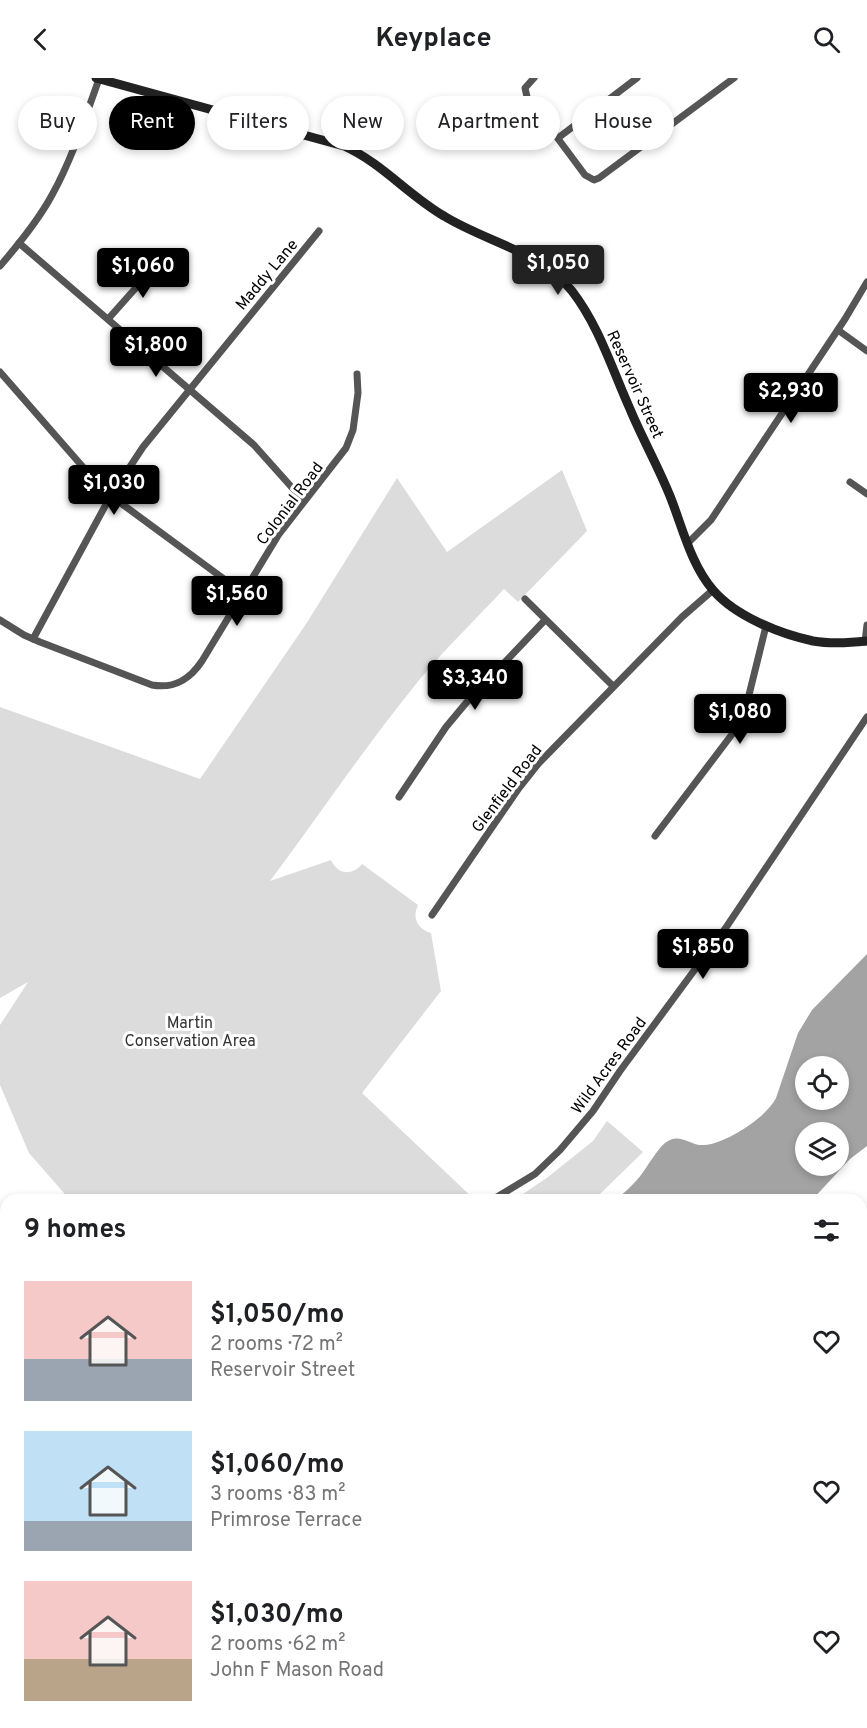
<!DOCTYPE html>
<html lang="en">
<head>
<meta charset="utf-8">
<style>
  body { margin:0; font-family:Overpass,sans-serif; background:#f2f2f2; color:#202124; height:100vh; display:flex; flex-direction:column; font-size:22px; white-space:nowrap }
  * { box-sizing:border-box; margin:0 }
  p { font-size:20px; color:#757577 }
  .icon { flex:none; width:33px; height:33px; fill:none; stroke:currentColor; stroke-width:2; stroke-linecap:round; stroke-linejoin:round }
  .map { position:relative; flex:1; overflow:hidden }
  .details { position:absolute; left:0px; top:1116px; width:867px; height:534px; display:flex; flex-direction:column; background:#fff; border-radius:18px 18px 0 0; box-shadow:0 3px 9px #0003 }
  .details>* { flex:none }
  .banner { position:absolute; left:18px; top:18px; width:831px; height:54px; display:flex; gap:12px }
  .tools { position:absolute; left:795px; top:978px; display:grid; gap:12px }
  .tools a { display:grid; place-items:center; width:54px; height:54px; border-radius:50%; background:#fff; box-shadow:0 3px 9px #0003; font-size:30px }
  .price { position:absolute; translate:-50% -51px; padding:0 14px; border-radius:6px; background:#000; color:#fff; font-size:20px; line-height:39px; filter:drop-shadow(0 2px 3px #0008) }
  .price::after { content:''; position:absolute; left:50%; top:36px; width:18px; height:14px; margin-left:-9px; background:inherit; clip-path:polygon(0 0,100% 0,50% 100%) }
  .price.on { background:#222; color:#fff }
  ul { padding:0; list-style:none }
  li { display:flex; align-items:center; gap:18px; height:150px; padding:0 24px }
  li span { display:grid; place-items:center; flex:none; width:168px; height:120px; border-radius:0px; color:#555 }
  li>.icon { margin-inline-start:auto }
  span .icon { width:72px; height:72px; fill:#fffc; stroke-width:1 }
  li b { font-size:26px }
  h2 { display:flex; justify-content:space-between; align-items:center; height:72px; padding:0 24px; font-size:26px }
  .pill { padding:0 21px; border-radius:27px; background:#fff; box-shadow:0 3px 9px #0003; font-size:21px; line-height:54px }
  .pill.on { background:#000; color:#fff }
  header { display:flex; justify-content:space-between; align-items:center; height:78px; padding:0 24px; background:#fff; font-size:27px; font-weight:700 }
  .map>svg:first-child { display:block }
  .green { fill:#dcdcdc }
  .water { fill:#a3a3a3; fill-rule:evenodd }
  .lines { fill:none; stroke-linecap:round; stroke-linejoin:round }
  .street { stroke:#555; stroke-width:7 }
  .secondary { stroke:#222; stroke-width:9 }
  .labels { text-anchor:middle; stroke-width:6; stroke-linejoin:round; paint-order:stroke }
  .street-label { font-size:16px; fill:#000; stroke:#fff }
  .park-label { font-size:16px; fill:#333; stroke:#fff }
</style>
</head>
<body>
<header><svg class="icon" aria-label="back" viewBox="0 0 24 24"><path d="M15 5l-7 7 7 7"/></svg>Keyplace<svg class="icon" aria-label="search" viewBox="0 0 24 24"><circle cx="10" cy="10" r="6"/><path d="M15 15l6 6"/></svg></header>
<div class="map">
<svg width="867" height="1650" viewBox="0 0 867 1650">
  <rect width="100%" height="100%" fill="#fff"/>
  <g class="green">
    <path d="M562,392L587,453L518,524L504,511C476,541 446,570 420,601C367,666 320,736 270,803L331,782C338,797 352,798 362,786L418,827C412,840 417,851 431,855L441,913L362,1015L475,1122H70L29,1075L0,1007V947L28,904L0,920V629L200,701L306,546L397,400L447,474Z"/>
    <polygon points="607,1043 643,1074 599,1117 592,1122 514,1122 548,1099 593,1063"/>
  </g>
  <g class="water">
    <path d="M867,876V1068L850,1081L812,1122H616C622,1116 630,1110 636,1103C645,1094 658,1068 668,1063C680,1055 691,1068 704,1067C725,1066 767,1039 776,1020L798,955L812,932ZM806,988H838V1022H806ZM806,1054H838V1088H806Z"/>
    <polygon points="6,1493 6,1550 0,1554 0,1498"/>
  </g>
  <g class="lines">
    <g class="street">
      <polyline points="534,0 525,10 527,19 585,97 594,102 599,100 734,0"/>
      <polyline points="558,60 637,0"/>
      <polyline points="19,165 254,367 304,423"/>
      <path d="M0,188C19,166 38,143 52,117C72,81 85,40 99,1"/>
      <polyline points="109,240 158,185"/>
      <polyline points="838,252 867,273"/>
      <polyline points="0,294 103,412 243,515"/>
      <polyline points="850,404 867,416"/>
      <polyline points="688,465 711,442 845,241 867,204"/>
      <polyline points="525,521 613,608"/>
      <path d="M0,542L24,557L40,564L152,607C175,611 190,601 202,583L279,456L346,370L353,352L358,315L357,296"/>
      <polyline points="33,561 110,419 143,369 319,153"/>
      <polyline points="865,564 867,547"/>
      <polyline points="399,719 446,649 466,625 545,542"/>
      <polyline points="655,758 733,655 744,637 766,548"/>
      <polyline points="432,837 519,710 538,686 682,539 713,512"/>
      <polyline points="492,1122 535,1096 560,1072 593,1033 620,993 727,848 867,639"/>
      <polyline points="861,1151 867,1142"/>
      <polyline points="861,1238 867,1242"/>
      <polyline points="861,1256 867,1251"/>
      <polyline points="861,1582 867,1580"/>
      <polyline points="728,1644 730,1650"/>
      <polyline points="855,1644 857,1650"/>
      <polyline points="159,1650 163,1644"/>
    </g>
    <g class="secondary">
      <path d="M96,0L344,68C382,85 408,117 444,138C486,164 540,173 572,213C599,248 612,291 630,331C642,360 658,388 670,418C682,448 691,487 713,512C735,538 780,556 813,563C830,566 849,565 867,563"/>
      <polyline points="861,1390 867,1384"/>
      <polyline points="566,1650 573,1644"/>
    </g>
  </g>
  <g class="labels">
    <g class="street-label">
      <text transform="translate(266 196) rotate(-50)" y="6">Maddy Lane</text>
      <text transform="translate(636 306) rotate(66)" y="6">Reservoir Street</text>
      <text transform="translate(289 425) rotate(-53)" y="6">Colonial Road</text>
      <text transform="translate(506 710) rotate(-53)" y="6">Glenfield Road</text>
      <text transform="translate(608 987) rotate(-54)" y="6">Wild Acres Road</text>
    </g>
    <g class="park-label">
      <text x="190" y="950">Martin<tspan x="190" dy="18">Conservation Area</tspan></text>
    </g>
  </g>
</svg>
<div class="tools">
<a><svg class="icon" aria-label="locate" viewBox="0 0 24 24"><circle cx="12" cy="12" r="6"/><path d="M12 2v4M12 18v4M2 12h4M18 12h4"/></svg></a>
<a><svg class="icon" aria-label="layers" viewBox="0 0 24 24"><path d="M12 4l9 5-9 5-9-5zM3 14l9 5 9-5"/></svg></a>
</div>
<b class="price on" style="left:558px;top:218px">$1,050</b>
<b class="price" style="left:143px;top:221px">$1,060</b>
<b class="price" style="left:156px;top:300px">$1,800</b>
<b class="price" style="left:791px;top:346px">$2,930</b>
<b class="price" style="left:114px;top:438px">$1,030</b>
<b class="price" style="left:237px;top:549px">$1,560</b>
<b class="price" style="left:475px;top:633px">$3,340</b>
<b class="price" style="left:740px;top:667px">$1,080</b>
<b class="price" style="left:703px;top:902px">$1,850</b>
<div class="banner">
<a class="pill">Buy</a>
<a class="pill on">Rent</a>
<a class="pill">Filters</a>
<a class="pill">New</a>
<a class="pill">Apartment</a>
<a class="pill">House</a>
</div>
<section class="details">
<h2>9 homes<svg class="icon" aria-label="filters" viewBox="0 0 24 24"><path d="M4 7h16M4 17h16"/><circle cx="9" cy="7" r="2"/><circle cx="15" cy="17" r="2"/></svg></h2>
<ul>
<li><span style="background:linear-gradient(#f6c9c9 65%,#9aa5b1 0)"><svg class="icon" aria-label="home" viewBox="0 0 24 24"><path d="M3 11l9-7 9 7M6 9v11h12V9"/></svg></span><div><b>$1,050/mo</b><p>2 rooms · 72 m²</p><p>Reservoir Street</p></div><svg class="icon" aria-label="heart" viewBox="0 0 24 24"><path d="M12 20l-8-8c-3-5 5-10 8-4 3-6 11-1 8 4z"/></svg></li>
<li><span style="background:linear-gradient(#bfe0f5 75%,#9aa5b1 0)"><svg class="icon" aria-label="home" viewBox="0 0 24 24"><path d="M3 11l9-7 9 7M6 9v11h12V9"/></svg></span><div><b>$1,060/mo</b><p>3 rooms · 83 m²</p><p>Primrose Terrace</p></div><svg class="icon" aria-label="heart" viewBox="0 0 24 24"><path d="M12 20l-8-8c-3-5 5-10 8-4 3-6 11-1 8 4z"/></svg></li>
<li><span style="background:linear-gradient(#f6c9c9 65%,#b9a48a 0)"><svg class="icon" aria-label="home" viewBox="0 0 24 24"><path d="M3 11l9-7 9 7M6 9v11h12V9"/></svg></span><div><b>$1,030/mo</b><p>2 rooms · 62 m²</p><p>John F Mason Road</p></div><svg class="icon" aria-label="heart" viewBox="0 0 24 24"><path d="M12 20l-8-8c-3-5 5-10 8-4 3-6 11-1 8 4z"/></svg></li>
</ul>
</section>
</div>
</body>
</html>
